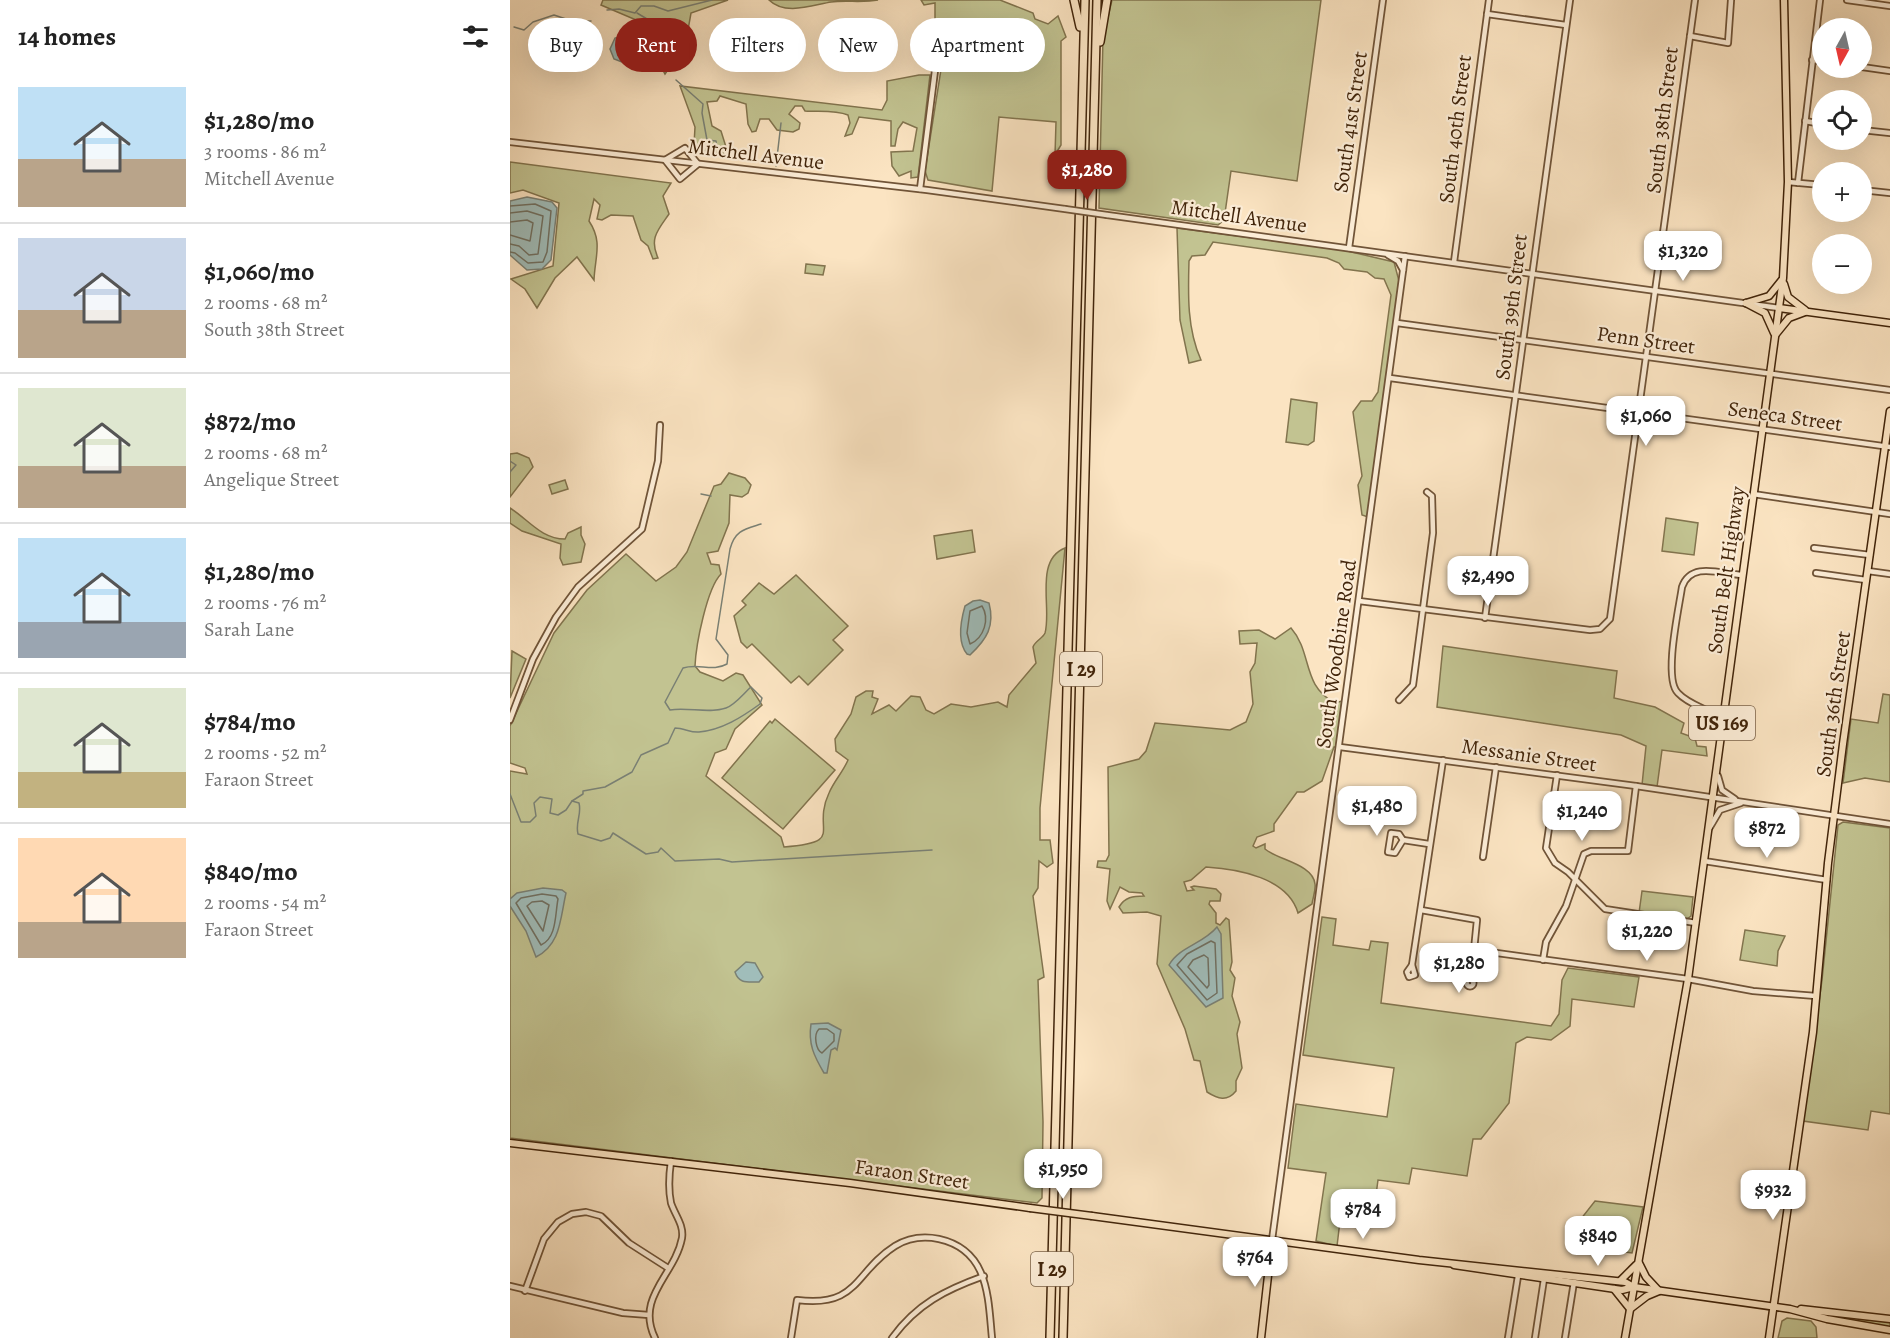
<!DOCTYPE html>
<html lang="en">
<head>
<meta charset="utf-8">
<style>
  body { margin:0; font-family:Alegreya,serif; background:#f6f6f6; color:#222; height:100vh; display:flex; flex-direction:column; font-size:22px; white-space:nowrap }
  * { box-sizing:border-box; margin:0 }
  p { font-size:20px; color:#767676 }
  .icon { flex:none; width:33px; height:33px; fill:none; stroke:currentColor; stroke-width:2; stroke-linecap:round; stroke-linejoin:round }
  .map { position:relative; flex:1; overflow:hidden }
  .drawer { display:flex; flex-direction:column; background:#fff; width:510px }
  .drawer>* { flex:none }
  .guide { position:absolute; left:18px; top:18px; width:570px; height:54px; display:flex; gap:12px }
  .needle { width:39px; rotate:188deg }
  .buttons { position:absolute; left:1302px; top:18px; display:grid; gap:12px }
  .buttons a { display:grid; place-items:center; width:60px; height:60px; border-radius:50%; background:#fff; box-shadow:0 6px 24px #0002; font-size:30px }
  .price { position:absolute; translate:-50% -51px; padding:0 14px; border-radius:12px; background:#fff; color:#222; font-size:20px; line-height:39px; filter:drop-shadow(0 2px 3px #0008) }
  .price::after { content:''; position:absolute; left:50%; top:36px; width:18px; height:14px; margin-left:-9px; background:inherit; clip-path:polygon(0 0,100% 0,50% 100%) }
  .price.current { background:#8f2418; color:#fff }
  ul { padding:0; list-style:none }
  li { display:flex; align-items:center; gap:18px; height:150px; padding:0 18px }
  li+li { border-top:2px solid #e0e0e0 }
  li span { display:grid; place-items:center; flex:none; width:168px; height:120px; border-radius:0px; color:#555 }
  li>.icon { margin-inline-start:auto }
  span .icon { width:72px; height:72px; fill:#fffc; stroke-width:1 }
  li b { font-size:26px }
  h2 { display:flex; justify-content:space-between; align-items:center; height:72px; padding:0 18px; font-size:26px }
  .pill { padding:0 21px; border-radius:27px; background:#fff; box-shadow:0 6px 24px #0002; font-size:21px; line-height:54px }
  .pill.current { background:#8f2418; color:#fff }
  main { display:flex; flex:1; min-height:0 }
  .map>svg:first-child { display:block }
  .green { fill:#c2c391; stroke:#82744e; stroke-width:1.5 }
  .water { fill:#a0bdba; stroke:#7a8074; stroke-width:1.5 }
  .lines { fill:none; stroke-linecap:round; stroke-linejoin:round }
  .shore { stroke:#707062; stroke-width:1.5 }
  .stream { stroke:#7a8074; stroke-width:1.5 }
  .minor-casing { stroke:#705438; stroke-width:8 }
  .major-casing { stroke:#41240a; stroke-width:9 }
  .highway-casing { stroke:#41240a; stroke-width:10 }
  .minor { stroke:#fcedd7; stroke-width:4.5 }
  .major { stroke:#fbe4c2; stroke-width:6 }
  .highway { stroke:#fbe4c2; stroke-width:7 }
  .minor-bridge-casing { stroke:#705438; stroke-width:8; stroke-linecap:butt }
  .major-bridge-casing { stroke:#41240a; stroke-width:9; stroke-linecap:butt }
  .minor-bridge { stroke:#fcedd7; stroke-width:4.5 }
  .major-bridge { stroke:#fbe4c2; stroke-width:6 }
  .labels { text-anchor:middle; stroke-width:4.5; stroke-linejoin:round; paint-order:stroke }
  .shield { fill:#fcedd7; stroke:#796048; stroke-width:1.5 }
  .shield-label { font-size:20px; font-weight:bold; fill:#41240a }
  .street-label { font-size:21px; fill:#41240a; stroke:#fcedd7 }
</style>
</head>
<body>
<main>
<section class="drawer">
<h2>14 homes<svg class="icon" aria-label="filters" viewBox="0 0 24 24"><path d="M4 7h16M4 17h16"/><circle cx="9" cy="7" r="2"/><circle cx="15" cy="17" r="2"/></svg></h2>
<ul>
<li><span style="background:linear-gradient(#bfe0f5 60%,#b9a48a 0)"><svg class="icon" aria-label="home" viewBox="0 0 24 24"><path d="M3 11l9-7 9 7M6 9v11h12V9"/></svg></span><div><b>$1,280/mo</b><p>3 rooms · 86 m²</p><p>Mitchell Avenue</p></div></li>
<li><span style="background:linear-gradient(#c9d6e8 60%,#b9a48a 0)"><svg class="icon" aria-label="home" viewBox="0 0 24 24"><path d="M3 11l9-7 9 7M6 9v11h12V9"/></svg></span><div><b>$1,060/mo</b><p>2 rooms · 68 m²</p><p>South 38th Street</p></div></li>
<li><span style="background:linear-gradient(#dfe7d0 65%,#b9a48a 0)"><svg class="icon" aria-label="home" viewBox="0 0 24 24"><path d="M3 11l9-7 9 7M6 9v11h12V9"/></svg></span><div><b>$872/mo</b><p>2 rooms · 68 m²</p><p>Angelique Street</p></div></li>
<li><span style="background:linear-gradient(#bfe0f5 70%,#9aa5b1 0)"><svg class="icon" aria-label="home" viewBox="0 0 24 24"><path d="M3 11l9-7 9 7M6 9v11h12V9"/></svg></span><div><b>$1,280/mo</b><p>2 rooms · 76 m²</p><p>Sarah Lane</p></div></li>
<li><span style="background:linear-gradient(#dfe7d0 70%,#c2b280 0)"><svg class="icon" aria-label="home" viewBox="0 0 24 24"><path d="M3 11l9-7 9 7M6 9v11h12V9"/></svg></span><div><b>$784/mo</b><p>2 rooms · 52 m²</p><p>Faraon Street</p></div></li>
<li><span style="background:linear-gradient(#ffd9b3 70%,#b9a48a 0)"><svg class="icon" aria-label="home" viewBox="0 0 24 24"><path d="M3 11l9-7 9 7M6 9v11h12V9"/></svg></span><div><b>$840/mo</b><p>2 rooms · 54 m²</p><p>Faraon Street</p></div></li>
</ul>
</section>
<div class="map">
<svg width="1380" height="1338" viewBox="0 0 1380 1338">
  <rect width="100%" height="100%" fill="#fbe4c2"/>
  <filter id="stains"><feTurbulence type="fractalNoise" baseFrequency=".00333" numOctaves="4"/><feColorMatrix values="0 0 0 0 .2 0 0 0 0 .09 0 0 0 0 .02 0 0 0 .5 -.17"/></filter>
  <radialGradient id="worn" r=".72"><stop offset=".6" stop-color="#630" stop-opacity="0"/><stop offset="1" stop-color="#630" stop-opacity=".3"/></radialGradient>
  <g class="green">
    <polygon points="93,0 218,0 181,13 173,58 164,61 155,74 148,61 138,25 91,5"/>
    <path d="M259,0H368C353,3 336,0 321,2C303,5 275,16 259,0Z"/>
    <polygon points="411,0 490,0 523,13 525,19 538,24 548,16 556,37 551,41 551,145 545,155 546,122 489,117 482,191 418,180 415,171 432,63 423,45 419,29 425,24 425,3 414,5"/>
    <polygon points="602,0 811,0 787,181 721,171 714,220 708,225 589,208 593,38"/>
    <path d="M409,75H420L408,177L401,178V171L389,176L382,166L381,152L403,151L407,128L393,122L388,129L385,146H381V121L349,117L342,134L335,136L340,123L338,115C325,110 310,112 295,111L292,106H285L279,114L290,123L289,129L283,132L267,130L259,119H250L246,131L242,132L238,124L236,104L210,96L207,101L197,102L202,126L211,131L216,147L214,153L197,152L184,145L185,127L170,86L372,110L377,100V81Z"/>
    <path d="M0,162L161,183L153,196L159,214C148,230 139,238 148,258L143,259L138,246L131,240L123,216L101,215L92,220L87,219L90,205L84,199L79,221C93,242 85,256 84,280L67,257L45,278L27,308L15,289L1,279L43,266L49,203L13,190L0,193Z"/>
    <path d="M667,228L833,250L884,262L889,281L858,517L852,515L848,485L852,476L843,412L851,401H862L868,392L881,295L874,279L865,278L857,272L834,269L829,263L817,258L703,242L695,255L682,256L679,261C678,295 677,329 691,360L679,363L670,320Z"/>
    <polygon points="296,264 315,266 313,275 295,273"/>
    <polygon points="781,399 807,403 804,441 798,445 776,442"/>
    <polygon points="7,453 19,458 23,467 0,497 0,454"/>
    <path d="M219,473L235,478L241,485L238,493L232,497L220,495L219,523L208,551L197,553L201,564L209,565L211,574C197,588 186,644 185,666L190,672L213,681L226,673L233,675L252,705L225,729L216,749L205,753L196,776L271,837L274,847C337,842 301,831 319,793C324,781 333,772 338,760L326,751L325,739L341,714L346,697L356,691H363L362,697L368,699L362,714L379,705L386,711L401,696L410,697L416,710L424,714L441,704L461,707L488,702L497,707L499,695L526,663L523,647C525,641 533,638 535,633C542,609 524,560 555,548L530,808V840H540L543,863L537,867L529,861L528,888L523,896L534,977L528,980L533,1122L532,1198L527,1203L0,1138V771L17,774L15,768L0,763V726L44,633L77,590L116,554L146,581L166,567L177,552L204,486L211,484Z"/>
    <polygon points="55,480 58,489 42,494 39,485"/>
    <path d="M0,508C18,519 31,539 55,539L58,533L71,527V535L75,544L71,562L53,565L50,558L51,544L12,531L0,523Z"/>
    <polygon points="1156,518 1188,523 1184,555 1152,551"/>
    <polygon points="462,530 465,552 427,559 424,536"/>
    <polygon points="286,575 338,626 323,640 333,650 298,685 289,676 281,683 242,644 237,648 231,642 224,616 236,605 232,601 249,583 264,594"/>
    <path d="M781,628C803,653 791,685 825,703L832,701L826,747H824L812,781L794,792H787L764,824V831L747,837L743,846L746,848L755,844V849C768,860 803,864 805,884C806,890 803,897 802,904L788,913C778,878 729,869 696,867L681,880L674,882L677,891L684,890L681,887L684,886L706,889L711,894L710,901H700L699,904L706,913V923L710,925L716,918L719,920L722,962L720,970L725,978L722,996L730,1022L727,1034L732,1068L726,1081V1091C717,1102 708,1099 697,1092L690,1061L684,1060L675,1029L647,964L651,916L637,912L613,913L609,907C615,897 623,896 634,896L632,893L619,892L610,887L600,909L597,901L600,869L587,867L588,861H596L599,855L598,767L629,759L636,751L645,723L720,730L736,722L743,704L740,672L745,663L747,643L730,644L729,631L749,630L765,639Z"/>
    <polygon points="933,646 1107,671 1104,698 1145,707 1174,723 1171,733 1185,738 1187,746 1196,747 1197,756 1152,750 1147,787 1132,785 1136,746 1111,735 927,707"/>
    <polygon points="2,651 16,659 0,698"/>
    <polygon points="1373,694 1380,695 1380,782 1355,778 1333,783 1341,719 1368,723"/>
    <polygon points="265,719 325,770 273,829 212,778 260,721 262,723"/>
    <polygon points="1333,822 1380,828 1380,1114 1361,1111 1358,1130 1293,1121 1312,980 1328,825"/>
    <polygon points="1132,891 1183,897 1181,916 1177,919 1129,913"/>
    <polygon points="812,917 826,919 823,945 859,950 861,941 878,943 871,1003 1041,1026 1049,1014 1052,980 1058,968 1129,977 1124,1007 1062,999 1060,1026 1041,1040 1017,1037 1006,1043 999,1103 971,1139 963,1139 957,1176 902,1168 899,1184 868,1180 862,1225 830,1221 827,1246 806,1241 816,1173 778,1168 786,1104 877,1117 884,1068 793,1055"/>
    <polygon points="1235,930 1275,936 1268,951 1267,966 1230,960"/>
    <polygon points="1085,1201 1133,1207 1122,1253 1092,1249 1063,1229"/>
    <polygon points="1327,1314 1380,1321 1380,1327 1326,1319"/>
    <polygon points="1277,1318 1301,1321 1306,1327 1307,1338 1268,1338 1272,1321"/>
  </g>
  <g class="water">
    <path d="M115,35C129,42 127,53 120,65L104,59L100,49L105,38Z"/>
    <polygon points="17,197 42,202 47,208 41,260 32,269 17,270 0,255 0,201"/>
    <path d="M463,601L470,600L479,603C485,626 477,639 460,655L457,654C447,642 451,620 455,606Z"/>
    <path d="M33,888L52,890L56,893C50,919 51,944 26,957L16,931L0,906V899L7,893Z"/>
    <path d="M707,927L711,934L713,998L696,1007L659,965C669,947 693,944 707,927Z"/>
    <path d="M236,962L245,963L253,977L249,982C237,982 229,984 225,972Z"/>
    <path d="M318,1023L331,1030L327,1050L325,1048L321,1050L317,1073H314C304,1056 298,1044 301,1024Z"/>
  </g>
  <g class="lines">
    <g class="shore">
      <polyline points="0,206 25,204 41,211 37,252 33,262 18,263 5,253 0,252"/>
      <polyline points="0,213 17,211 33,216 28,254 19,255 9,246 0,244"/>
      <polyline points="0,222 17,220 23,223 20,241 0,235"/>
      <path d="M472,606C480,619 474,638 460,644L457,633L460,611Z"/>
      <path d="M32,894L46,896L48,899C45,914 47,938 31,945L6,903L11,898Z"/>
      <polygon points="32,901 39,905 33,931 17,906 22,902"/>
      <polygon points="701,941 705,943 707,993 697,1000 667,965 677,954"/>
      <polygon points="694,955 698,958 699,985 697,988 678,967 683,960"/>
      <path d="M309,1029H317L324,1034V1041L312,1053C306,1050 303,1035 309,1029Z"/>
    </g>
    <g class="stream">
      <polyline points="97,10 109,9 125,13 131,6 144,6 158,11 202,0"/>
      <polyline points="127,13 137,19 146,50 157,68"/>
      <polyline points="4,27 14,30 23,22 44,15 65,22 81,21"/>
      <polyline points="166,80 193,104 192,113 197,140 206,141 207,149"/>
      <polyline points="266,166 271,123"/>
      <polyline points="0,461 6,465 0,472"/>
      <polyline points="191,494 201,496"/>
      <path d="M0,794L11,822H20L26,816L24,803L30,797L42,799L40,813L48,815L56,810L62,801L69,803C72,815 65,822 68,834L91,841L100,838L103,833L136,854L148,852L151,848L165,861L209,859L222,862L422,850"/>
      <path d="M62,801L73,794V791L95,787L122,772L131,755L158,743L165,728C174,728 181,733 189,732C212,730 232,717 250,704L252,698L241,687C234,693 225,705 216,708C199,714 178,707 160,710L155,702L173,668C188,663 203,672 217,664L218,655L206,639L220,549C225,530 235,529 251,524"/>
    </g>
    <g class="minor-casing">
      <g id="minor">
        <polyline points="1337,0 1380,6"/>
        <polyline points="977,14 1056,25"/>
        <polyline points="1180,36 1218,43 1221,0"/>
        <polyline points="1302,60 1312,61"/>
        <polyline points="1352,67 1380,71"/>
        <polyline points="1295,121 1312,124"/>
        <polyline points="1352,130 1380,133"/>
        <polyline points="0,142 417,190 555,209"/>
        <polygon points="175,148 188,164 170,179 155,160"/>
        <polyline points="1278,182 1312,185"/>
        <polyline points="1288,183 1310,0"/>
        <polyline points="410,189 429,39"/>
        <polyline points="1352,190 1380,193"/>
        <polyline points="597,215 1269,308"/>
        <polyline points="839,248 873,0"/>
        <polyline points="878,255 888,261 893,270"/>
        <polyline points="944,262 979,0"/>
        <polyline points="887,323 1380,390"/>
        <polyline points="880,378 1380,447"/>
        <polyline points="1243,494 1380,514"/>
        <polyline points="1304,548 1360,555"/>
        <polyline points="1358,571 1380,574"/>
        <polyline points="1306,573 1356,580"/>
        <polyline points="849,601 1080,630 1090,629 1100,619 1185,0"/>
        <polyline points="975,618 1060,0"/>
        <polyline points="889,700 903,685 923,533 922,496 917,492"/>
        <polyline points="0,720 23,659 46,617 68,587 132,529 148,461 150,425"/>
        <path d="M1213,720C1200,709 1180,706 1168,693C1153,679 1169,608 1172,587C1181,561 1211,574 1232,575"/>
        <polyline points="830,747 1126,786 1380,824"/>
        <polyline points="1047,775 1036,848 1045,863 1058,872 1095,909 1186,923"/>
        <polyline points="1208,776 1212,790 1225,799"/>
        <polyline points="1200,827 1210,810 1231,803"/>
        <polygon points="881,833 889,834 893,840 885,853 878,852"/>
        <polyline points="893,840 919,844"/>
        <polyline points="973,857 986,767"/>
        <polyline points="1194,861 1317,880"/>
        <polyline points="911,910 967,920 961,980"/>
        <polyline points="965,950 1178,979 1243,991 1306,996"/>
        <polyline points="1033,960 1036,942 1056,906 1074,854 1081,851 1118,851 1126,786"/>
        <polyline points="902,965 933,760"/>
        <polygon points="902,965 905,975 899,977 897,972"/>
        <circle cx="960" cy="983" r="3.5"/>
        <polyline points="762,1240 895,256"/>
        <polyline points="0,1286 113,1313 139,1315"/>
        <polyline points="15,1291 34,1239 48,1222 62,1214 76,1212 91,1216 119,1243 158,1268"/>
        <path d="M145,1338C125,1297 165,1275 172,1238C174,1225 165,1215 161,1203C158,1189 159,1175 161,1161"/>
        <path d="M281,1338L287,1300C349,1308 344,1272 385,1246C398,1238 414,1236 429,1239C479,1250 478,1297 482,1338"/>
        <path d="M382,1338C407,1304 435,1290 474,1276"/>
        <polyline points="998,1338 1008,1276"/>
        <polyline points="1025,1338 1034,1279"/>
        <polyline points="1055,1338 1064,1282"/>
      </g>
    </g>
    <g class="major-casing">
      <g id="major">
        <polyline points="1274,284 1278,297 1295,310"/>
        <polyline points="1236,303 1255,313 1264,333"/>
        <polyline points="1236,303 1259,296 1271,281"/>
        <polyline points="1269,308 1380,323"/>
        <polyline points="1266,334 1279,318 1295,312"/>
        <polyline points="0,1143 340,1183 520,1208"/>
        <polyline points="582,1216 909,1260 1115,1282 1124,1287 1280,1309 1317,1319 1380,1330"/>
        <polyline points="944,1265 1112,1290 1124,1287"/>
        <polyline points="1110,1281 1126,1265"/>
        <polyline points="1104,1289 1120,1309 1137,1296 1149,1291 1136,1277 1129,1263"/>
        <polyline points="1291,1309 1380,1319"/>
        <polyline points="751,1338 762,1240"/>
        <polyline points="1115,1338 1178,979 1273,278 1278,182 1274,0"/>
        <polyline points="1259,1338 1303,1032 1318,863 1333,744 1380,411"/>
      </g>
    </g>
    <g class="highway-casing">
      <g id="highway">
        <polyline points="564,0 570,27"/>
        <polyline points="590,42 597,0"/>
        <polyline points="540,1338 575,0"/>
        <polyline points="553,1338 587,0"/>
      </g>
    </g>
    <use href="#minor" class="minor"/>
    <use href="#major" class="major"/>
    <use href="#highway" class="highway"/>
    <g class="minor-bridge-casing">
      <polyline id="minor-bridge" points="555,209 597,215"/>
    </g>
    <g class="major-bridge-casing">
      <polyline id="major-bridge" points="520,1208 582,1216"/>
    </g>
    <use href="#minor-bridge" class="minor-bridge"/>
    <use href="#major-bridge" class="major-bridge"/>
  </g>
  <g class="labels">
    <g class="shield">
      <rect x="550" y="652" width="42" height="34" rx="4.5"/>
      <rect x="1179" y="706" width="66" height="34" rx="4.5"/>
      <rect x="521" y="1252" width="42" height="34" rx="4.5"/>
    </g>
    <g class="shield-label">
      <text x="571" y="676">I 29</text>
      <text x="1212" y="730">US 169</text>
      <text x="542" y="1276">I 29</text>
    </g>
    <g class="street-label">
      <text transform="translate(1152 120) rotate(-83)" y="7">South 38th Street</text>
      <text transform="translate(840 122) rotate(-82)" y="7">South 41st Street</text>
      <text transform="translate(945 129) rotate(-83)" y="7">South 40th Street</text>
      <text transform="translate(246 154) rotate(7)" y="7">Mitchell Avenue</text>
      <text transform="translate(729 216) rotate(8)" y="7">Mitchell Avenue</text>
      <text transform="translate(1001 307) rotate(-83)" y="7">South 39th Street</text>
      <text transform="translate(1136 340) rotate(8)" y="7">Penn Street</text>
      <text transform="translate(1275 416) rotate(8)" y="7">Seneca Street</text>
      <text transform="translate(1216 570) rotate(-82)" y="7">South Belt Highway</text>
      <text transform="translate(826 654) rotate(-82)" y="7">South Woodbine Road</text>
      <text transform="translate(1323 704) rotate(-82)" y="7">South 36th Street</text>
      <text transform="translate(1019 755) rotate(8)" y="7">Messanie Street</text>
      <text transform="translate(402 1174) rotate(8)" y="7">Faraon Street</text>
    </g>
  </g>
  <rect width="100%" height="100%" filter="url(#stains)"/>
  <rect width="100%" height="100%" fill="url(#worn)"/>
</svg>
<div class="buttons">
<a><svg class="needle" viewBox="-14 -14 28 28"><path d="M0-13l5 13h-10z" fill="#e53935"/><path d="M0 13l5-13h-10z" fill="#767676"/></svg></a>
<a><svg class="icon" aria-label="locate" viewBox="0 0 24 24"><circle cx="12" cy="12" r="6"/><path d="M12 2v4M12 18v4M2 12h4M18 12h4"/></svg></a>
<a>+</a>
<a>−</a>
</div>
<b class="price current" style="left:577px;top:201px">$1,280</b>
<b class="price" style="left:1173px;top:282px">$1,320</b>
<b class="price" style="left:1136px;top:447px">$1,060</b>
<b class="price" style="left:978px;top:607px">$2,490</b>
<b class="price" style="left:867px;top:837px">$1,480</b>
<b class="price" style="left:1072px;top:842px">$1,240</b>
<b class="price" style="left:1257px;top:859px">$872</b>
<b class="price" style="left:1137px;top:962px">$1,220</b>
<b class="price" style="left:949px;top:994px">$1,280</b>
<b class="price" style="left:553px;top:1200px">$1,950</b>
<b class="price" style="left:1263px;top:1221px">$932</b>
<b class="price" style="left:853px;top:1240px">$784</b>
<b class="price" style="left:1088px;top:1267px">$840</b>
<b class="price" style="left:745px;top:1288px">$764</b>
<div class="guide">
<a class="pill">Buy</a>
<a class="pill current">Rent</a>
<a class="pill">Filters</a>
<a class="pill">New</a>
<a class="pill">Apartment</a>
</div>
</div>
</main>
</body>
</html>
